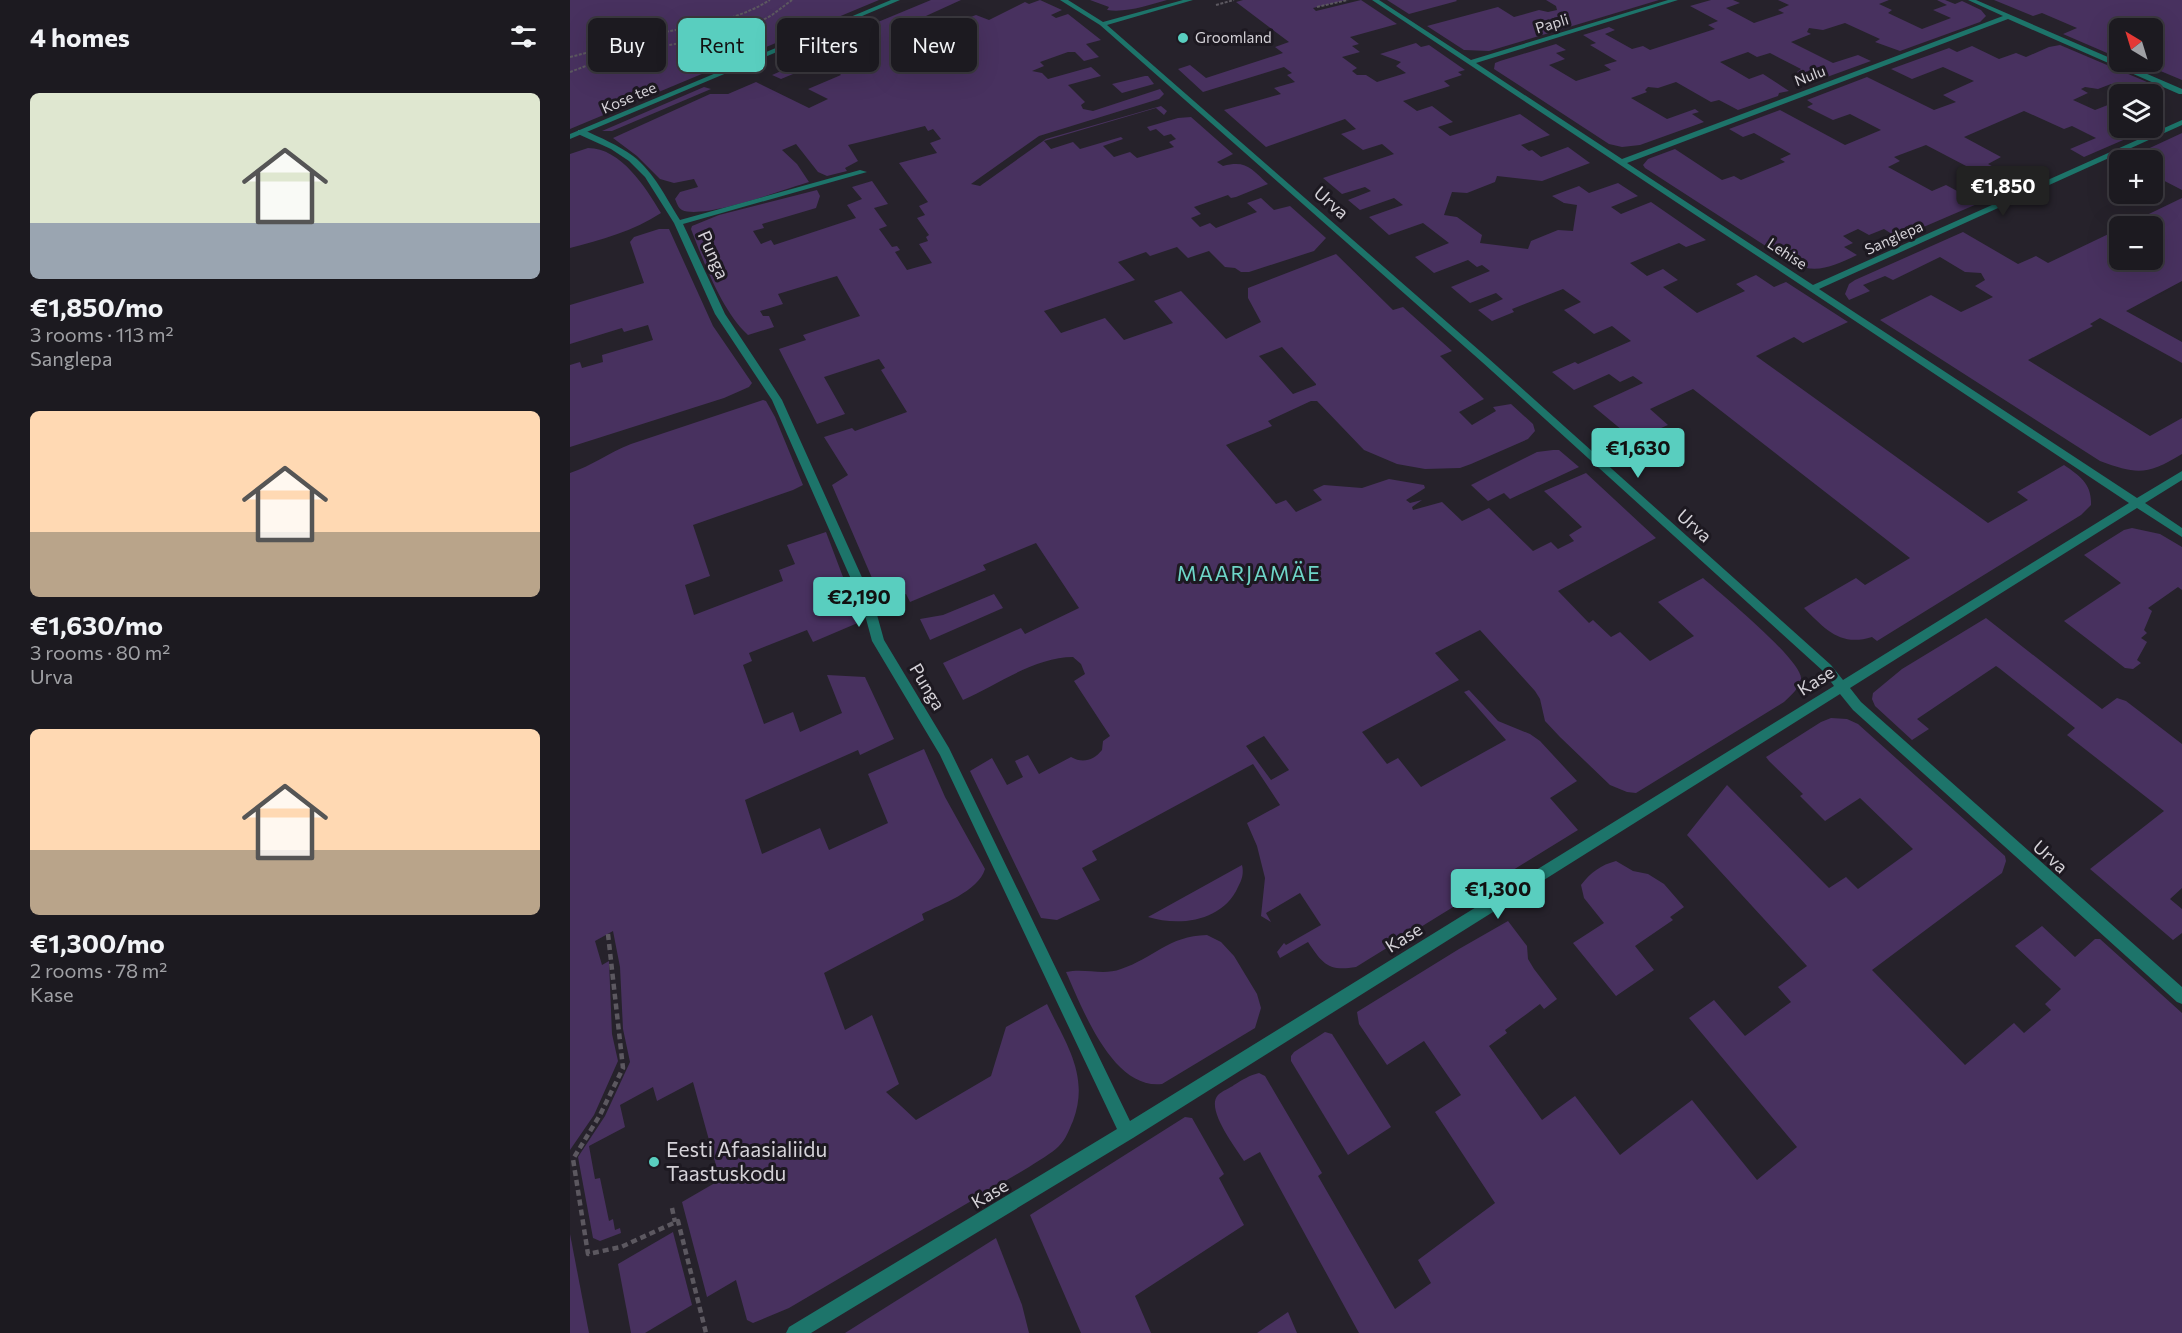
<!DOCTYPE html>
<html lang="en">
<head>
<meta charset="utf-8">
<style>
  body { margin:0; font-family:Commissioner,sans-serif; background:#29272d; color:#f1f3f6; height:100vh; display:flex; flex-direction:column; font-size:22px; white-space:nowrap }
  * { box-sizing:border-box; margin:0 }
  p { font-size:20px; color:#a0a1a5 }
  .icon { flex:none; width:33px; height:33px; fill:none; stroke:currentColor; stroke-width:2; stroke-linecap:round; stroke-linejoin:round }
  .map { position:relative; flex:1; overflow:hidden }
  .panel { display:flex; flex-direction:column; background:#1c1a20; width:570px }
  .panel>* { flex:none }
  .hud { position:absolute; left:18px; top:18px; width:570px; height:54px; display:flex; gap:12px }
  .needle { width:39px; rotate:322deg }
  .fabs { position:absolute; left:1539px; top:18px; display:grid; gap:12px }
  .fabs a { display:grid; place-items:center; width:54px; height:54px; border-radius:9px; background:#1c1a20; box-shadow:0 6px 24px #0002,0 0 0 2px #3a383e; font-size:30px }
  .price { position:absolute; translate:-50% -51px; padding:0 14px; border-radius:6px; background:#59cebf; color:#111; font-size:20px; line-height:39px; filter:drop-shadow(0 2px 3px #0008) }
  .price::after { content:''; position:absolute; left:50%; top:36px; width:18px; height:14px; margin-left:-9px; background:inherit; clip-path:polygon(0 0,100% 0,50% 100%) }
  .price.selected { background:#222; color:#fff }
  ul { padding:0; list-style:none }
  li { display:grid; align-content:center; gap:12px; height:318px; padding:0 30px }
  li span { display:grid; place-items:center; height:186px; border-radius:9px; color:#555 }
  li>.icon { margin-inline-start:auto }
  span .icon { width:108px; height:108px; fill:#fffc; stroke-width:1 }
  li b { font-size:26px }
  h2 { display:flex; justify-content:space-between; align-items:center; height:72px; padding:0 30px; font-size:26px }
  .chip { padding:0 21px; border-radius:9px; background:#1c1a20; box-shadow:0 6px 24px #0002,0 0 0 2px #3a383e; font-size:21px; line-height:54px }
  .chip.selected { background:#59cebf; color:#111 }
  main { display:flex; flex:1; min-height:0 }
  .map>svg:first-child { display:block }
  .green { fill:#48315f; fill-rule:evenodd }
  .lines { fill:none; stroke-linecap:round; stroke-linejoin:round }
  .path-far1 { stroke:#5c5860; stroke-width:2; stroke-dasharray:3 1.5; stroke-linecap:butt }
  .path { stroke:#5c5860; stroke-width:4.5; stroke-dasharray:6 4; stroke-linecap:butt }
  .minor { fill:#1d746a; fill-rule:evenodd }
  .tertiary { fill:#1d746a; fill-rule:evenodd }
  .poi-dot { fill:#59cebf; stroke:#1d1921; stroke-width:2 }
  .labels { text-anchor:middle; stroke-width:6; stroke-linejoin:round; paint-order:stroke }
  .far-street-label { font-size:15px; fill:#d5d2d8; stroke:#1d1921 }
  .far-poi-label { font-size:15px; fill:#d5d2d8; stroke:#1d1921; text-anchor:start }
  .street-label { font-size:18px; fill:#d5d2d8; stroke:#1d1921 }
  .quarter-label { font-size:21px; letter-spacing:1.5px; fill:#6ed6c8; stroke:#1d1921 }
  .near-poi-label { font-size:21px; fill:#d5d2d8; stroke:#1d1921; text-anchor:start }
</style>
</head>
<body>
<main>
<section class="panel">
<h2>4 homes<svg class="icon" aria-label="filters" viewBox="0 0 24 24"><path d="M4 7h16M4 17h16"/><circle cx="9" cy="7" r="2"/><circle cx="15" cy="17" r="2"/></svg></h2>
<ul>
<li><span style="background:linear-gradient(#dfe7d0 70%,#9aa5b1 0)"><svg class="icon" aria-label="home" viewBox="0 0 24 24"><path d="M3 11l9-7 9 7M6 9v11h12V9"/></svg></span><div><b>€1,850/mo</b><p>3 rooms · 113 m²</p><p>Sanglepa</p></div></li>
<li><span style="background:linear-gradient(#ffd9b3 65%,#b9a48a 0)"><svg class="icon" aria-label="home" viewBox="0 0 24 24"><path d="M3 11l9-7 9 7M6 9v11h12V9"/></svg></span><div><b>€1,630/mo</b><p>3 rooms · 80 m²</p><p>Urva</p></div></li>
<li><span style="background:linear-gradient(#ffd9b3 65%,#b9a48a 0)"><svg class="icon" aria-label="home" viewBox="0 0 24 24"><path d="M3 11l9-7 9 7M6 9v11h12V9"/></svg></span><div><b>€1,300/mo</b><p>2 rooms · 78 m²</p><p>Kase</p></div></li>
</ul>
</section>
<div class="map">
<svg width="1612" height="1333" viewBox="0 0 1612 1333">
  <rect width="100%" height="100%" fill="#26222b"/>
  <g class="green">
    <polygon points="0,0 309,0 0,129"/>
    <path d="M361,0H391L334,26L361,36L394,22L389,19L394,17L398,18L406,15L419,20L455,2L459,4L470,0L492,10L481,15L486,18L498,14L531,40L516,44L529,57L514,61L505,52H498L470,62L474,66L462,71L472,73L478,79L521,67L531,76L498,85L515,102L511,105L513,109L523,111L590,89L594,94L589,99L469,136L401,184L410,186L476,139L591,106L597,111L594,115L586,108L474,141L481,149L503,142L510,149L551,137L553,139L533,146L544,157L560,152L567,158L604,147L599,142L606,139L601,134L594,136L586,129L580,131L577,127L608,118L621,117L663,154L647,162L653,166C677,160 681,169 698,184L666,197L661,198L658,195L624,207L631,214L621,218L630,227L640,223L646,228L687,212L677,203L691,198L704,210L720,206L756,238L744,251L679,272H671L665,268L655,267L639,251L618,258L607,247L580,256L576,252L548,262L565,280L474,311L491,333L535,318L554,340L603,323L584,301L611,291L656,339L691,322L678,298V288L766,254L823,310L833,307L882,351L870,356L914,399L889,412L902,425L926,411L923,407L941,404L963,424L965,431L958,439L901,464L890,468L855,469L827,464L794,450L747,401H741L698,421L702,426L656,445L706,504L716,500L726,512L752,500L743,490L754,485L792,488L819,479L854,485L855,488L836,500L840,503L852,500L842,507L843,510L872,502L892,521L919,508L963,551L981,542L988,549L1004,541L999,535L1012,527L974,491L1016,473L1086,538L988,591L1019,623L1023,620L1041,637L1050,632L1080,661L1124,636L1088,602L1133,578C1150,593 1233,661 1231,679C1230,688 1220,696 1214,702L1066,793L1057,792L1040,785L990,737L975,721L970,699L965,691L910,630L865,653L889,680L792,732L817,764L828,758L851,787L936,740L894,692L899,690L928,721L960,734L970,741L1007,781L980,798L1008,830L786,967C758,972 752,963 738,942L710,958L707,952L714,943L716,945L751,925L730,893L696,913L701,922L691,916L695,878L687,846L677,823L710,805L683,764L522,851L527,860L512,868L530,900L487,920L471,918L400,771L422,758L437,785L453,777L445,761L458,755L469,774L501,757C513,764 524,760 532,750L533,741L540,736L504,681L515,674L511,664L503,657C465,657 427,685 393,700L373,663L451,628L455,634L509,608L466,543L413,565L416,570L340,602L336,594L311,599L262,485L278,475L254,437L282,428L285,431L337,412L311,370L315,368L309,359L254,377L275,414L247,424L209,349L236,340L233,335L290,316L267,276L208,294L213,304L190,311L193,316H199L204,327L178,335C152,311 134,263 121,229L122,226L149,215L247,190L250,196L246,208L192,224L194,228L183,231L191,244L201,240L204,245L286,218L277,205L292,199L282,187L302,181L318,204L304,208L317,226L309,229L322,247L327,246L330,250L325,252L337,270L362,263L349,244L358,241L356,237L359,235L347,218L355,215L349,206L358,202L329,163L367,153L360,143L371,139L363,129L358,131L355,126L278,145L288,161L275,168L277,171L257,176L248,172L226,144L212,150L227,164L239,182C215,189 133,220 112,210C108,208 107,203 105,199L110,192L128,187L124,179L104,183L90,179L67,156L43,138L140,94H158L186,82L239,108L258,99L238,89L271,75L269,73L283,66L264,57L211,79L202,75L218,68L209,63ZM712,347L746,384V385L723,394L689,356ZM694,736L719,770L701,780L676,746Z"/>
    <path d="M520,0H597C578,5 557,13 537,10L539,7Z"/>
    <path d="M673,0H777L743,8L746,11L791,0L827,24L780,37L789,44L782,46L790,52L772,57L787,68L782,71L787,75H796L807,82L836,73L826,66L831,62L810,54L846,43L851,47L859,45L895,70L888,72L892,75L874,81L880,86L833,101L847,111L862,106L883,122L868,127L880,136L950,114L980,135L951,145L959,151L962,150L971,157L998,147L1020,163L972,181L927,176L925,182L897,193L882,192L874,215L887,217L912,235L910,243L958,249L961,241L988,230L1003,231L1007,205L994,203L982,196L1009,186L1019,193L1048,183L1068,196L1041,207L1051,214L1081,202L1136,240L1116,247L1109,243L1060,263L1077,276L1093,269L1108,280L1093,287L1127,313L1175,291L1166,284L1186,275L1204,287L1216,282L1278,322L1233,343L1224,337L1186,356L1418,523L1458,500L1447,492L1494,465C1510,476 1522,484 1521,505L1511,515L1307,641L1302,637C1270,647 1255,629 1234,608L1286,578L1295,585L1340,558L1123,389L1080,409L1098,425L1064,440L1023,406L1073,383L1063,376L1050,382L1039,374L1004,390L982,372L1005,362L1008,364L1061,341L1042,326L1024,334L994,310L1011,302L993,289L942,309L944,312L922,321L908,310L933,299L926,293L900,303L881,287L920,271L912,265L907,267L898,260L864,273L845,257L879,243L853,223L819,235L799,217L833,205L824,198L790,210L778,200L801,191L795,187L772,194L753,178L824,154L812,144L793,150L771,134L786,129L775,119L696,147L654,110L711,94L704,88L725,82L717,75L722,73L714,67L633,92L608,69L620,65L636,78L713,53L705,47L719,42L666,2Z"/>
    <polygon points="817,0 886,0 887,1 839,14"/>
    <polygon points="976,0 1089,0 919,51 894,50 857,26 928,7 944,17 969,10 978,12 987,10 986,6"/>
    <polygon points="1141,0 1163,0 1170,3 1156,8 1184,23 1214,13 1208,10 1219,5 1208,0 1319,0 1309,4 1322,10 1318,13 1352,29 1381,18 1363,10 1377,5 1367,0 1375,0 1385,4 1392,1 1411,10 1416,16 1410,22 1330,51 1305,42 1310,39 1275,23 1253,30 1239,28 1237,32 1241,34 1221,42 1263,63 1288,55 1301,61 1246,81 1227,72 1231,69 1200,53 1187,57 1178,52 1150,62 1179,79 1193,74 1219,91 1209,93 1208,96 1168,110 1149,100 1141,102 1106,82 1088,88 1078,87 1075,90 1077,92 1061,98 1097,119 1125,109 1129,112 1122,114 1134,122 1070,145 1052,147 1039,144 924,69 925,63 930,61 986,44 996,50 986,53 995,59 979,65 1006,81 1041,70 1034,65 1047,61 1020,45 1026,43 1013,35 1039,27 1045,30 1035,34 1062,49 1073,46 1080,50 1145,29 1138,25 1148,21 1120,6"/>
    <polygon points="1424,0 1612,0 1612,80 1569,62 1582,62 1582,28 1550,28 1549,54 1544,56 1493,34 1507,28 1472,13 1463,16"/>
    <path d="M1490,45L1577,82L1557,91L1541,84L1528,89L1515,87L1511,89L1518,93L1503,100L1525,110L1543,103L1549,106L1550,128H1581L1514,157L1500,149L1526,138L1502,126L1494,129L1454,111L1394,137L1431,157L1418,164L1439,175L1422,182L1417,180L1419,178L1356,145L1324,157L1330,161L1318,167L1362,191L1376,185L1389,192L1399,188L1404,190L1392,196L1407,204L1328,238L1314,229L1299,235L1288,229L1273,236L1283,243L1274,247L1287,255C1265,265 1249,274 1225,265L1075,168L1073,165L1078,159L1105,149L1152,180L1164,176L1171,180L1215,162L1210,159L1221,154L1184,133L1173,137L1159,129L1210,110L1275,145L1311,130L1280,114L1263,120L1237,107L1243,104L1237,100L1297,77L1364,110L1386,102L1373,95L1404,81L1373,67L1342,79L1321,69L1379,48L1387,52L1402,46L1429,59L1446,53L1456,57L1479,47Z"/>
    <polygon points="575,76 578,76 584,84 552,93 542,84"/>
    <polygon points="134,87 141,89 42,131 32,131"/>
    <polygon points="1612,133 1612,190 1583,175 1582,160 1556,159"/>
    <path d="M18,148C51,148 76,188 91,213C64,231 30,240 0,248V154Z"/>
    <path d="M1612,198V281L1556,311L1612,342V363L1530,318L1520,324L1523,326L1458,360L1580,436L1612,418V454C1577,475 1568,475 1530,461L1310,320L1361,295L1391,312L1423,297L1405,286L1415,280L1411,273L1395,272L1370,257L1323,280L1315,276L1293,285L1300,291L1279,300L1275,294L1279,284L1285,280L1393,232L1448,264L1466,256L1478,263L1549,229L1550,260H1582V226H1554Z"/>
    <polygon points="89,229 99,229 143,326 182,383 179,387 154,398 0,447 0,365 10,362 12,368 33,362 32,355 83,340 78,325 54,332 52,328 0,344 0,305 74,283 60,242 64,237"/>
    <path d="M193,400L196,401L205,417L233,485L223,490L123,525L140,576L115,585L124,615L213,581L209,570L225,564L217,545L256,532L290,622L243,642L237,630L179,653L182,661L173,665L194,724L223,712L230,732L272,713L257,675L295,677L324,739L290,755L288,750L175,800L192,854L250,828L259,850L318,823L298,774L354,749L375,797L415,869C408,892 371,904 352,914L354,920L254,973L275,1030L302,1015L329,1084L316,1092L346,1120L421,1076L436,1027L477,1004C496,1044 520,1076 503,1121C499,1130 496,1139 489,1146C481,1154 469,1160 459,1167L219,1308L183,1323L177,1320L166,1280L137,1297L112,1202L150,1180L123,1082L87,1101L83,1087L50,1105L55,1127L19,1146L25,1179L30,1178L39,1221L43,1219L45,1230L50,1228L51,1233L30,1241L23,1238L8,1157L35,1116L60,1062L53,1029L50,967L43,931L25,941L32,965L39,961L42,1034L48,1061L24,1115L0,1150V473C22,466 38,453 61,444Z"/>
    <polygon points="983,450 989,450 1009,467 940,499 934,493 918,501 901,485 967,452"/>
    <polygon points="1562,528 1590,534 1612,547 1612,590 1608,587 1578,608 1582,611 1574,630 1577,633 1571,638 1577,642 1567,660 1571,663 1563,669 1555,668 1494,621 1551,583 1514,555 1554,530"/>
    <polygon points="424,594 433,608 360,640 350,619 373,615"/>
    <polygon points="1416,618 1532,709 1547,698 1556,701 1612,744 1612,888 1600,899 1612,909 1612,933 1603,940 1520,869 1594,811 1497,735 1505,728 1429,668 1426,666 1347,719 1359,729 1342,740 1305,706 1302,699 1303,693 1332,669"/>
    <path d="M1261,718L1277,719L1288,724L1435,856L1436,861L1432,873L1302,970L1395,1065L1444,1023L1454,1033L1481,1010L1475,1004L1491,989L1445,946L1472,926L1505,957L1525,939H1530L1612,1013V1333H789L690,1152L674,1161C666,1148 635,1109 648,1095C652,1091 660,1088 664,1085C672,1080 680,1075 689,1073L695,1076L752,1173L748,1176L825,1309L861,1283L848,1260L925,1203L865,1112L891,1095L854,1041L817,1065L789,1024L787,1012L889,949L938,921L957,946L958,959L964,969L987,999L974,1009L970,1004L935,1030L937,1033L919,1046L972,1120L1005,1096L1050,1155L1122,1100L1187,1180L1227,1147L1119,1018L1144,1000L1175,1036L1221,1002L1208,987L1237,966L1117,835L1157,785L1259,888L1276,877L1288,889L1343,849L1290,798L1255,821L1230,796L1233,794L1199,761L1196,757L1251,722Z"/>
    <path d="M1046,861L1063,871L1078,874L1094,884L1114,907L1100,917L1103,920L1065,946L1084,970L1046,996L1003,943L1034,923L1014,898L1011,885C1021,872 1031,865 1046,861Z"/>
    <path d="M672,865C674,873 672,880 668,887C653,921 610,927 578,917Z"/>
    <path d="M637,935L651,942L664,956L687,994L691,1008L685,1028L592,1084C542,1090 512,1007 496,972C516,968 533,976 551,969C584,958 598,936 637,935Z"/>
    <polygon points="755,1032 762,1034 821,1127 778,1155 721,1061 721,1056 724,1052"/>
    <polygon points="615,1117 622,1118 654,1174 649,1178 674,1225 565,1296 581,1333 511,1333 460,1215"/>
    <polygon points="103,1232 122,1305 75,1333 61,1333 48,1264"/>
    <polygon points="0,1234 19,1333 0,1333"/>
    <polygon points="426,1238 452,1305 459,1333 275,1333"/>
    <polygon points="718,1312 727,1333 687,1333"/>
  </g>
  <g class="lines">
    <g class="path-far1">
      <polyline points="646,5 664,0"/>
      <polyline points="747,7 778,0"/>
      <path d="M0,57C26,51 50,42 76,36C120,26 161,24 200,0"/>
      <polyline points="0,72 53,52 151,37 175,30 202,15 222,0"/>
    </g>
    <g class="path">
      <polyline points="38,934 53,1068 30,1115 3,1159 18,1254 51,1247 108,1221 136,1333"/>
      <polyline points="102,1208 105,1222"/>
    </g>
    <path class="minor" d="M490,0H498L533,22L613,0H623L537,25L918,358L1261,665L1273,680L1559,503L802,0H809L901,60L1098,0H1108L906,63L1052,159L1433,16L1398,0H1406L1612,89V94H1609L1438,19L1057,163L1243,285L1612,120V125L1249,289L1567,498L1612,471V480L1575,503L1612,528V537L1567,508L1280,688L1291,702L1612,987V1004L1607,1002L1283,710L1270,694L563,1138L241,1333H216L219,1327L547,1129L370,755L302,641L292,604L202,400L145,314L104,223L75,177L59,161L41,149L8,134V130H14C31,138 48,145 63,156C84,172 96,198 110,220L290,170L297,172L113,224L155,314L212,400L304,604L314,640L379,748L560,1121L1264,686L1253,671L912,362L530,25Z"/>
    <polygon class="tertiary" points="321,0 330,0 0,139 0,134"/>
  </g>
  <g class="poi-dot">
    <circle cx="613" cy="38" r="6"/>
    <circle cx="84" cy="1162" r="6"/>
  </g>
  <g class="labels">
    <g class="far-street-label">
      <text transform="translate(982 24) rotate(-17)" y="5">Papli</text>
      <text transform="translate(1240 76) rotate(-21)" y="5">Nulu</text>
      <text transform="translate(59 98) rotate(-23)" y="5">Kose tee</text>
      <text transform="translate(1324 238) rotate(-24)" y="5">Sanglepa</text>
      <text transform="translate(1217 254) rotate(33)" y="5">Lehise</text>
    </g>
    <g class="far-poi-label">
      <text x="625" y="43">Groomland</text>
    </g>
    <g class="street-label">
      <text transform="translate(761 203) rotate(41)" y="6">Urva</text>
      <text transform="translate(143 255) rotate(66)" y="6">Punga</text>
      <text transform="translate(1124 526) rotate(42)" y="6">Urva</text>
      <text transform="translate(1246 681) rotate(-32)" y="6">Kase</text>
      <text transform="translate(357 687) rotate(59)" y="6">Punga</text>
      <text transform="translate(1480 857) rotate(42)" y="6">Urva</text>
      <text transform="translate(834 938) rotate(-32)" y="6">Kase</text>
      <text transform="translate(420 1194) rotate(-31)" y="6">Kase</text>
    </g>
    <g class="quarter-label">
      <text x="679" y="581">MAARJAMÄE</text>
    </g>
    <g class="near-poi-label">
      <text x="96" y="1157">Eesti Afaasialiidu<tspan x="96" dy="24">Taastuskodu</tspan></text>
    </g>
  </g>
</svg>
<div class="fabs">
<a><svg class="needle" viewBox="-14 -14 28 28"><path d="M0-13l5 13h-10z" fill="#e53935"/><path d="M0 13l5-13h-10z" fill="#a0a1a5"/></svg></a>
<a><svg class="icon" aria-label="layers" viewBox="0 0 24 24"><path d="M12 4l9 5-9 5-9-5zM3 14l9 5 9-5"/></svg></a>
<a>+</a>
<a>−</a>
</div>
<b class="price selected" style="left:1433px;top:217px">€1,850</b>
<b class="price" style="left:1068px;top:479px">€1,630</b>
<b class="price" style="left:289px;top:628px">€2,190</b>
<b class="price" style="left:928px;top:920px">€1,300</b>
<div class="hud">
<a class="chip">Buy</a>
<a class="chip selected">Rent</a>
<a class="chip">Filters</a>
<a class="chip">New</a>
</div>
</div>
</main>
</body>
</html>
